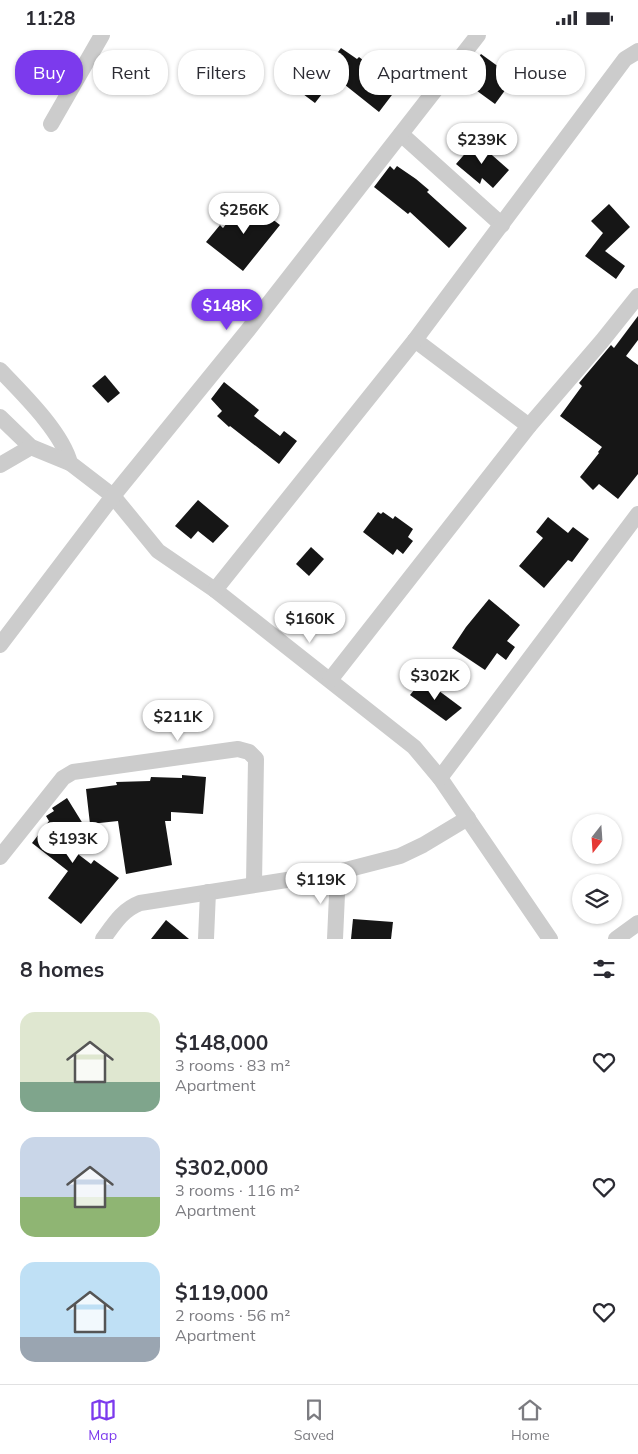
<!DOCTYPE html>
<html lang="en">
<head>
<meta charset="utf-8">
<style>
  body { margin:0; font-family:Mulish,sans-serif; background:#f7f7f7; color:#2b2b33; height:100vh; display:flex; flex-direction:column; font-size:19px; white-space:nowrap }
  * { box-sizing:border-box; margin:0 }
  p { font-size:16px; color:#7c7c81 }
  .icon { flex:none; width:28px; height:28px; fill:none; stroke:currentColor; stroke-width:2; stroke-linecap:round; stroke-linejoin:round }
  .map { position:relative; height:904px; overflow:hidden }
  .sheet { display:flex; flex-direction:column; background:#fff; flex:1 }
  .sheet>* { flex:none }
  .hud { position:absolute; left:15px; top:15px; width:609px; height:45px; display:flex; gap:10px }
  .needle { width:32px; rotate:197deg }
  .buttons { position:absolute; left:572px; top:779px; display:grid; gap:10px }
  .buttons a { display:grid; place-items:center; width:50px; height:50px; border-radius:50%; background:#fff; box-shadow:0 1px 4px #0004; font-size:25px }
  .price { position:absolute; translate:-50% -42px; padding:0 11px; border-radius:18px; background:#fff; color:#222; font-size:16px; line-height:32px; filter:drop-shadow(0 1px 2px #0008) }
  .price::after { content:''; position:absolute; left:50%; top:30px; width:15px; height:11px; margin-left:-8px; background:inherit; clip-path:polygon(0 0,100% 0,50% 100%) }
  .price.on { background:#7c3aed; color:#fff }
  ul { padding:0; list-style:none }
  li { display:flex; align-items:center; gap:15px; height:125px; padding:0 20px }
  li span { display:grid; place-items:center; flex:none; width:140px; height:100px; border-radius:15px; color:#555 }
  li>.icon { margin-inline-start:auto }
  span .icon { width:60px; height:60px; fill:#fffc; stroke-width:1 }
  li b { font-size:21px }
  h2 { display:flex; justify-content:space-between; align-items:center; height:60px; padding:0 20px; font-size:21px }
  .chip { padding:0 18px; border-radius:20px; background:#fff; box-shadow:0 1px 4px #0004; font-size:18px; line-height:45px }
  .chip.on { background:#7c3aed; color:#fff }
  .status { display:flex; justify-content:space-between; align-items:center; height:35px; padding:0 25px; background:#fff; direction:ltr }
  .status svg { height:14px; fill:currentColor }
  .dock { display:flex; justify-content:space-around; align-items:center; height:70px; border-top:1px solid #e1e1e2; background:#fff; font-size:14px; color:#7c7c81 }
  .dock a { display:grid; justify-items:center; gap:2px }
  .dock .on { color:#7c3aed }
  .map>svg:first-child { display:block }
  .building { fill:#161616 }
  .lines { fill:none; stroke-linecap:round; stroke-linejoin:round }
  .street { stroke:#ccc; stroke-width:16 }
</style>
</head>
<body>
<div class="status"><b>11:28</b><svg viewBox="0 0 49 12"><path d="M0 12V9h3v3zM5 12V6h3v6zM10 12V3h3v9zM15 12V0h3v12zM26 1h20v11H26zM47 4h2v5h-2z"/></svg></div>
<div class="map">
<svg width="638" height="904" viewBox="0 0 638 904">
  <rect width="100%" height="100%" fill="#fff"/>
  <g class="building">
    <polygon points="341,13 357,24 359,22 398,52 379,77 335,42 315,68 303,59 319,38 321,40"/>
    <polygon points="481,19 514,43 495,69 462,45"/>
    <polygon points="476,106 509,135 493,153 482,143 480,149 456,129"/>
    <polygon points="390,131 394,135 397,131 416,144 429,155 427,157 467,193 449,213 410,177 408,179 374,152"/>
    <polygon points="246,164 280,190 243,236 206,207 220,190 223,193"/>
    <polygon points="609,169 630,192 605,216 625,231 616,244 585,221 603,198 591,186"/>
    <polygon points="638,281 638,305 626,321 638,330 638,439 618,464 599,449 593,455 580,442 599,418 598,417 602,412 560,381 582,351 579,348 611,310 614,313"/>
    <polygon points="105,340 120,358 108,368 92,351"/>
    <polygon points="224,347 259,375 254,381 280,401 284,396 297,406 279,429 230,391 229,392 217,381 222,376 211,364"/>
    <polygon points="198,465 229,491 213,508 198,496 191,504 175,491"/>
    <polygon points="378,477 381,479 383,477 393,484 395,481 413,494 408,502 413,506 403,519 397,514 393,520 363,497"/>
    <polygon points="548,482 568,498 573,492 589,504 572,527 568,525 544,553 519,531 543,503 536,497"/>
    <polygon points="311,512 324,524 309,541 296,529"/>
    <polygon points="489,564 520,590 507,606 515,612 506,625 497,618 485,635 452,613 466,592"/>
    <polygon points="423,644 462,673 446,686 410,660"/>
    <polygon points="182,740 206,742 203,779 171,777 171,786 165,786 172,830 126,839 118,786 90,789 86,754 117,750 116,747 150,746 151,742 182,743"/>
    <polygon points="67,763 88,797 66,810 91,829 94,825 119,843 81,889 48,863 68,836 32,808 49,786 46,781 54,776 52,773"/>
    <polygon points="353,884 393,887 391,904 351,904"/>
    <polygon points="166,885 189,904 151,904"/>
  </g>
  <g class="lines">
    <g class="street">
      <polyline points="51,89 102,0"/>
      <polyline points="401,99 502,190"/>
      <polyline points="415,305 529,391"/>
      <path d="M0,335C23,359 62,397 70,428"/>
      <polyline points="0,382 31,412 70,428 113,461 158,516 215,555 414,712 440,743 550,904"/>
      <polyline points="0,430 31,412"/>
      <polyline points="215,555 415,305 625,24 638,16"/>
      <polyline points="0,610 113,461 248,295 478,0"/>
      <polyline points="330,645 529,391 602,306 638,261"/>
      <polyline points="440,743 638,479"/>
      <polyline points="0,822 63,743 73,737 238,714 249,717 256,724 254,849"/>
      <path d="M103,904C114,889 122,875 140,868L338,837L400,821L423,810L468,783"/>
      <polyline points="206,904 208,857"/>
      <polyline points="335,904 338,837"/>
      <polyline points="616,904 638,888"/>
    </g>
  </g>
</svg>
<div class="buttons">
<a><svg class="needle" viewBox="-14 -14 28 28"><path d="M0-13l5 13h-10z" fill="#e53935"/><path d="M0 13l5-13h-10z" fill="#7c7c81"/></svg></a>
<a><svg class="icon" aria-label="layers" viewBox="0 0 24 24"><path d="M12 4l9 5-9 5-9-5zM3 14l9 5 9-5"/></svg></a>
</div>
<b class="price" style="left:482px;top:130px">$239K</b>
<b class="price" style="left:244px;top:200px">$256K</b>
<b class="price on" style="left:227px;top:296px">$148K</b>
<b class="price" style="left:310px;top:609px">$160K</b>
<b class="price" style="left:435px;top:666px">$302K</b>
<b class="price" style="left:178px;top:707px">$211K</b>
<b class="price" style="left:73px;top:829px">$193K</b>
<b class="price" style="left:321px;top:870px">$119K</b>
<div class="hud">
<a class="chip on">Buy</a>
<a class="chip">Rent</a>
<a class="chip">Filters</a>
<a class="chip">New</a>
<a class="chip">Apartment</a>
<a class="chip">House</a>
</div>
</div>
<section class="sheet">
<h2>8 homes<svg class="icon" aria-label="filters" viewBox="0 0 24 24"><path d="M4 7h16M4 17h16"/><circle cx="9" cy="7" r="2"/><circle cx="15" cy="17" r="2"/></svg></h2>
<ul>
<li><span style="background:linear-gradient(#dfe7d0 70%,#7fa58c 0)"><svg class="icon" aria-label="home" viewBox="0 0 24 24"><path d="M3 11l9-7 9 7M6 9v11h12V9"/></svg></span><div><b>$148,000</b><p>3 rooms · 83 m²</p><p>Apartment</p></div><svg class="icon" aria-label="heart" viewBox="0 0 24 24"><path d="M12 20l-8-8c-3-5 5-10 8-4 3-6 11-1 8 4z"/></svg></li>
<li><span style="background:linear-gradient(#c9d6e8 60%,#8fb573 0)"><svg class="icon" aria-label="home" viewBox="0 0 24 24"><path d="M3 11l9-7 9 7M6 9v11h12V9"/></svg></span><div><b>$302,000</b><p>3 rooms · 116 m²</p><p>Apartment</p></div><svg class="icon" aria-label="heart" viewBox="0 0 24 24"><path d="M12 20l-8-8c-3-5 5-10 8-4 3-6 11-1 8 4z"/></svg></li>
<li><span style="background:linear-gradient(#bfe0f5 75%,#9aa5b1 0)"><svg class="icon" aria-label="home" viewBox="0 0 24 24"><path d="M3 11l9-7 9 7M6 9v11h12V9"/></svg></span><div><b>$119,000</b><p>2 rooms · 56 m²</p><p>Apartment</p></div><svg class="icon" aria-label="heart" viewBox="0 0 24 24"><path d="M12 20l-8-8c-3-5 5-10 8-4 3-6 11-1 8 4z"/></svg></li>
</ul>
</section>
<nav class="dock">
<a class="on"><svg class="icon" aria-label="map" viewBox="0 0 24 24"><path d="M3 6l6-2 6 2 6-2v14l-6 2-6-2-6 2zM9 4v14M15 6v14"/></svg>Map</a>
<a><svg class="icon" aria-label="saved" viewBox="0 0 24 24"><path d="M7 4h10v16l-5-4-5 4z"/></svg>Saved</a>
<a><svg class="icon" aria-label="home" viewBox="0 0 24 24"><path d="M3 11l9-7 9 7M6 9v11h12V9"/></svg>Home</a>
</nav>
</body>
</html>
